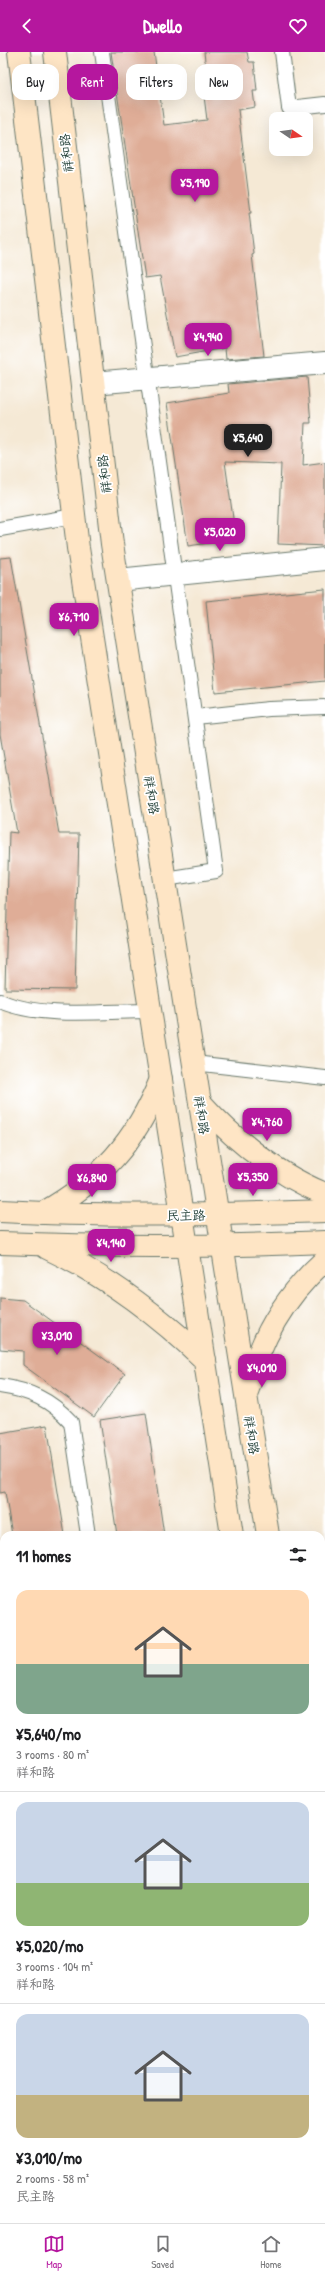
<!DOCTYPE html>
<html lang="en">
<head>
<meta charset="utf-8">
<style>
  body { margin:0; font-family:"Patrick Hand","LXGW WenKai TC",sans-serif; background:#f6f6f6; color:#202124; height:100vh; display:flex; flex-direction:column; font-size:15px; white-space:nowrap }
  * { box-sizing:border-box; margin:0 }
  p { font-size:13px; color:#757577 }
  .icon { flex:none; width:22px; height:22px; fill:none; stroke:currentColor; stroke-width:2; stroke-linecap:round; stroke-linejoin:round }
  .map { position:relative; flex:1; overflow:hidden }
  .drawer { position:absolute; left:0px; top:1479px; width:325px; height:692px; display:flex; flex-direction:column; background:#fff; border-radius:12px 12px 0 0; box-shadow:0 4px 16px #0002 }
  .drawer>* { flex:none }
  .top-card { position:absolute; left:12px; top:12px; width:301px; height:36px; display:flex; gap:8px }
  .needle { width:26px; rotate:103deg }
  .tools { position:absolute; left:269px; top:60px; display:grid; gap:8px }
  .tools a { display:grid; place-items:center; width:44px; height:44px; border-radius:8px; background:#fff; box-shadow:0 4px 16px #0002; font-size:20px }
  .price { position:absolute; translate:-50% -34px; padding:0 9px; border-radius:8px; background:#b5179e; color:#fff; font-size:13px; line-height:26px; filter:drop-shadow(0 1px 2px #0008) }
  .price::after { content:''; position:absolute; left:50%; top:24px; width:12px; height:9px; margin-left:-6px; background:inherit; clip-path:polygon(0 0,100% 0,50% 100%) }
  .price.selected { background:#222; color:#fff }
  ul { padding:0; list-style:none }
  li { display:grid; align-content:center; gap:8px; height:212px; padding:0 16px }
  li+li { border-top:1px solid #e0e0e0 }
  li span { display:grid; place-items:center; height:124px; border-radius:12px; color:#555 }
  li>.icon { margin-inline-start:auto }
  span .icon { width:72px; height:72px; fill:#fffc; stroke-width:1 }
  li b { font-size:17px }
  h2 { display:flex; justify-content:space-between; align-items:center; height:48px; padding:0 16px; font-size:17px }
  .pill { padding:0 14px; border-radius:12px; background:#fff; box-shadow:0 4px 16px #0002; font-size:14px; line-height:36px }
  .pill.selected { background:#b5179e; color:#fff }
  header { display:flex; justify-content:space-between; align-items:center; height:52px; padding:0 16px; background:#b5179e; color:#fff; font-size:18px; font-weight:700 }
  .dock { display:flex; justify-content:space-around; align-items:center; height:56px; border-top:1px solid #e0e0e0; background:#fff; font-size:11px; color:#757577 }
  .dock a { display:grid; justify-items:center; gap:2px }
  .dock .selected { color:#b5179e }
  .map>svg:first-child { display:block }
  .building { fill:#dfad97 }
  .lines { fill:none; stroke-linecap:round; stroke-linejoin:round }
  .service-casing { stroke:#6a796c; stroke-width:16 }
  .minor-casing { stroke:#6a796c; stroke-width:24 }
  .tertiary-casing { stroke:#6a796c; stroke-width:24 }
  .secondary-casing { stroke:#6a796c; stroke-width:24 }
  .service { stroke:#fff; stroke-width:14 }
  .minor { stroke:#fff; stroke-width:22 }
  .tertiary { stroke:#fff; stroke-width:22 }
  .secondary { stroke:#fee5c5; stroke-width:22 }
  .labels { text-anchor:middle; stroke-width:3.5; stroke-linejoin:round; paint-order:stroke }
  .street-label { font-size:13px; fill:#1f3d34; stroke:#fff }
</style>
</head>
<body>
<header><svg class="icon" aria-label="back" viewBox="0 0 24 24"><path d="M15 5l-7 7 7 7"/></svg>Dwello<svg class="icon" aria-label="heart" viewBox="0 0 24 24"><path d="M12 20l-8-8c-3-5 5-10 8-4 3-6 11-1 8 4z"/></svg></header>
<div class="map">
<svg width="325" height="2171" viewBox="0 0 325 2171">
  <rect width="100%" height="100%" fill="#fff"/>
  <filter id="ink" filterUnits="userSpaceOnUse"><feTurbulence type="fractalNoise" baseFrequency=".025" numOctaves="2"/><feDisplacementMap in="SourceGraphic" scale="8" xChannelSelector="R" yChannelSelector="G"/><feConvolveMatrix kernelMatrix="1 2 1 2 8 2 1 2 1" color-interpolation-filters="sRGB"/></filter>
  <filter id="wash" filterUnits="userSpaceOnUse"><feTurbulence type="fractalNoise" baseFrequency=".012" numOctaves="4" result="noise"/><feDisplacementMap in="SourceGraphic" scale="16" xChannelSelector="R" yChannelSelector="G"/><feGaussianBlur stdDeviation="0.9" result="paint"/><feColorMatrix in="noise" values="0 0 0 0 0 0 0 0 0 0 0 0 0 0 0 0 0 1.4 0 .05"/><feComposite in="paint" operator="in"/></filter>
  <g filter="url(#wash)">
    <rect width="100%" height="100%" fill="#f5e9d5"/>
    <g id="blocks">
      <g class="building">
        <polygon points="111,0 154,0 164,73 207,68 202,28 207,27 204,0 247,0 249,10 254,10 257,39 253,39 255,55 238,58 251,161 249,161 254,202 252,203 264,304 226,307 225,296 175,305 160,224 145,226"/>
        <polygon points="307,325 311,371 305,371 303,413 325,410 325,494 278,492 281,412 225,410 236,487 188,494 167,351 229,341 228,332"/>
        <polygon points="11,505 59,782 79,782 75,938 5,937 9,780 17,781 0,682 0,506"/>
        <polygon points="325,537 325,629 215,640 206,549"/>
        <polygon points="0,1246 23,1248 125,1322 94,1365 23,1313 23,1299 0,1297"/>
        <polygon points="146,1361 164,1483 117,1483 100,1368"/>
        <polygon points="47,1373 65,1483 12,1483 5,1440 0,1441 0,1381"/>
      </g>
    </g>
  </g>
  <g filter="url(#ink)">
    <use href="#blocks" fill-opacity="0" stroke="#6a796c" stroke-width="1"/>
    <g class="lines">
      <g class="service-casing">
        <g id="service">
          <polyline points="102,0 216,819 165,827"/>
          <polyline points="282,0 289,56 325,52"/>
          <polyline points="0,477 74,464"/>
          <polyline points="195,665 269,657 325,655"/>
          <path d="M0,949C41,967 105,959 150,959"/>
          <polyline points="194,1011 325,1026"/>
          <path d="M0,1334C29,1338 51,1348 71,1370L88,1483"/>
          <polyline points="321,1673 325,1673"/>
          <polyline points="0,1999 4,1999"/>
        </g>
      </g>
      <g class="minor-casing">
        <g id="minor">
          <polyline points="93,331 325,311"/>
          <polyline points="118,528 325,507"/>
        </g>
      </g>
      <g class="tertiary-casing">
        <g id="tertiary">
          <polyline points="321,2140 325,2140"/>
          <polyline points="0,2141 4,2142"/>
        </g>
      </g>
      <g class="secondary-casing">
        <g id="secondary">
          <polyline points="19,0 78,496 232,1483"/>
          <polyline points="55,0 112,492 268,1483"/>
          <path d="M200,1050C236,1090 276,1122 325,1142"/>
          <path d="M0,1159C108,1165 217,1163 325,1159"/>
          <path d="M43,1161C101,1128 136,1090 161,1027"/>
          <path d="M0,1191C108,1195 217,1195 325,1190"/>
          <path d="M47,1196C107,1224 157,1262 205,1308"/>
          <path d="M248,1337C260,1285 286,1243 325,1208"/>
          <polyline points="321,1812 325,1836"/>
          <polyline points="321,2026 325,2050"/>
        </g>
      </g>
      <use href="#service" class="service"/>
      <use href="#minor" class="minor"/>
      <use href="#tertiary" class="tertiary"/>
      <use href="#secondary" class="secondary"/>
    </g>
  </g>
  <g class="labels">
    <g class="street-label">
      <text transform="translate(66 101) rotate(-97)" y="5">祥和路</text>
      <text transform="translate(104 422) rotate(-97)" y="5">祥和路</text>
      <text transform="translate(152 743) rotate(81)" y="5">祥和路</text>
      <text transform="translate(202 1063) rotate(81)" y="5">祥和路</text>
      <text transform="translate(186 1163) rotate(-1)" y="5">民主路</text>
      <text transform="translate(252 1383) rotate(81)" y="5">祥和路</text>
    </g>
  </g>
</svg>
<div class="tools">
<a><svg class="needle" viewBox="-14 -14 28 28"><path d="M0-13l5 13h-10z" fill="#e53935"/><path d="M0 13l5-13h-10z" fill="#757577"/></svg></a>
</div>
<b class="price" style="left:195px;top:151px">¥5,190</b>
<b class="price" style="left:208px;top:305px">¥4,940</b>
<b class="price selected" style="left:248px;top:406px">¥5,640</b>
<b class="price" style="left:220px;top:500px">¥5,020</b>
<b class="price" style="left:74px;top:585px">¥6,710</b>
<b class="price" style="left:267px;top:1090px">¥4,760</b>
<b class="price" style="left:253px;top:1145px">¥5,350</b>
<b class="price" style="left:92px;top:1146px">¥6,840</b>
<b class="price" style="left:111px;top:1211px">¥4,140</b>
<b class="price" style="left:57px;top:1304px">¥3,010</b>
<b class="price" style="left:262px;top:1336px">¥4,010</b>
<div class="top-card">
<a class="pill">Buy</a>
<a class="pill selected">Rent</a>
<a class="pill">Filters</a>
<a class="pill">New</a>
</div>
<section class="drawer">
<h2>11 homes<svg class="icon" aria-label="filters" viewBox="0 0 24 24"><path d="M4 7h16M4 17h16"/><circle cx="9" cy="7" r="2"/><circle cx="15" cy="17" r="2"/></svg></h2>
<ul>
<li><span style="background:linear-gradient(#ffd9b3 60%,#7fa58c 0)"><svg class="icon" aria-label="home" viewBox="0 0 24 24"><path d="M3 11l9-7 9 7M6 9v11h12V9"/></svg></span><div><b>¥5,640/mo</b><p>3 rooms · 80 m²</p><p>祥和路</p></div></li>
<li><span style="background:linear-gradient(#c9d6e8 65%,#8fb573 0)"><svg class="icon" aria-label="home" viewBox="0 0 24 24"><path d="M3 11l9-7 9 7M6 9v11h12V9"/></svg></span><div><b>¥5,020/mo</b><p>3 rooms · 104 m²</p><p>祥和路</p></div></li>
<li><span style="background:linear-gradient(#c9d6e8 65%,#c2b280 0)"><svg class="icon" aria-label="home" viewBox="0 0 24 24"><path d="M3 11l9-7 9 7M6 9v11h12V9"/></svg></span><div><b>¥3,010/mo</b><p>2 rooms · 58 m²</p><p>民主路</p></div></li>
</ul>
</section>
</div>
<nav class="dock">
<a class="selected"><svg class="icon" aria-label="map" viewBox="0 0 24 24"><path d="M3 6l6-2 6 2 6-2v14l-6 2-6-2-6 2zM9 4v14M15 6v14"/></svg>Map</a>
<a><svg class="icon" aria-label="saved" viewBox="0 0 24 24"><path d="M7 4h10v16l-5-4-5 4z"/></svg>Saved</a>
<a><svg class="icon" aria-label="home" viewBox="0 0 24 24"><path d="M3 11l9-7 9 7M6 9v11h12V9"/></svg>Home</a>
</nav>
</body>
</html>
